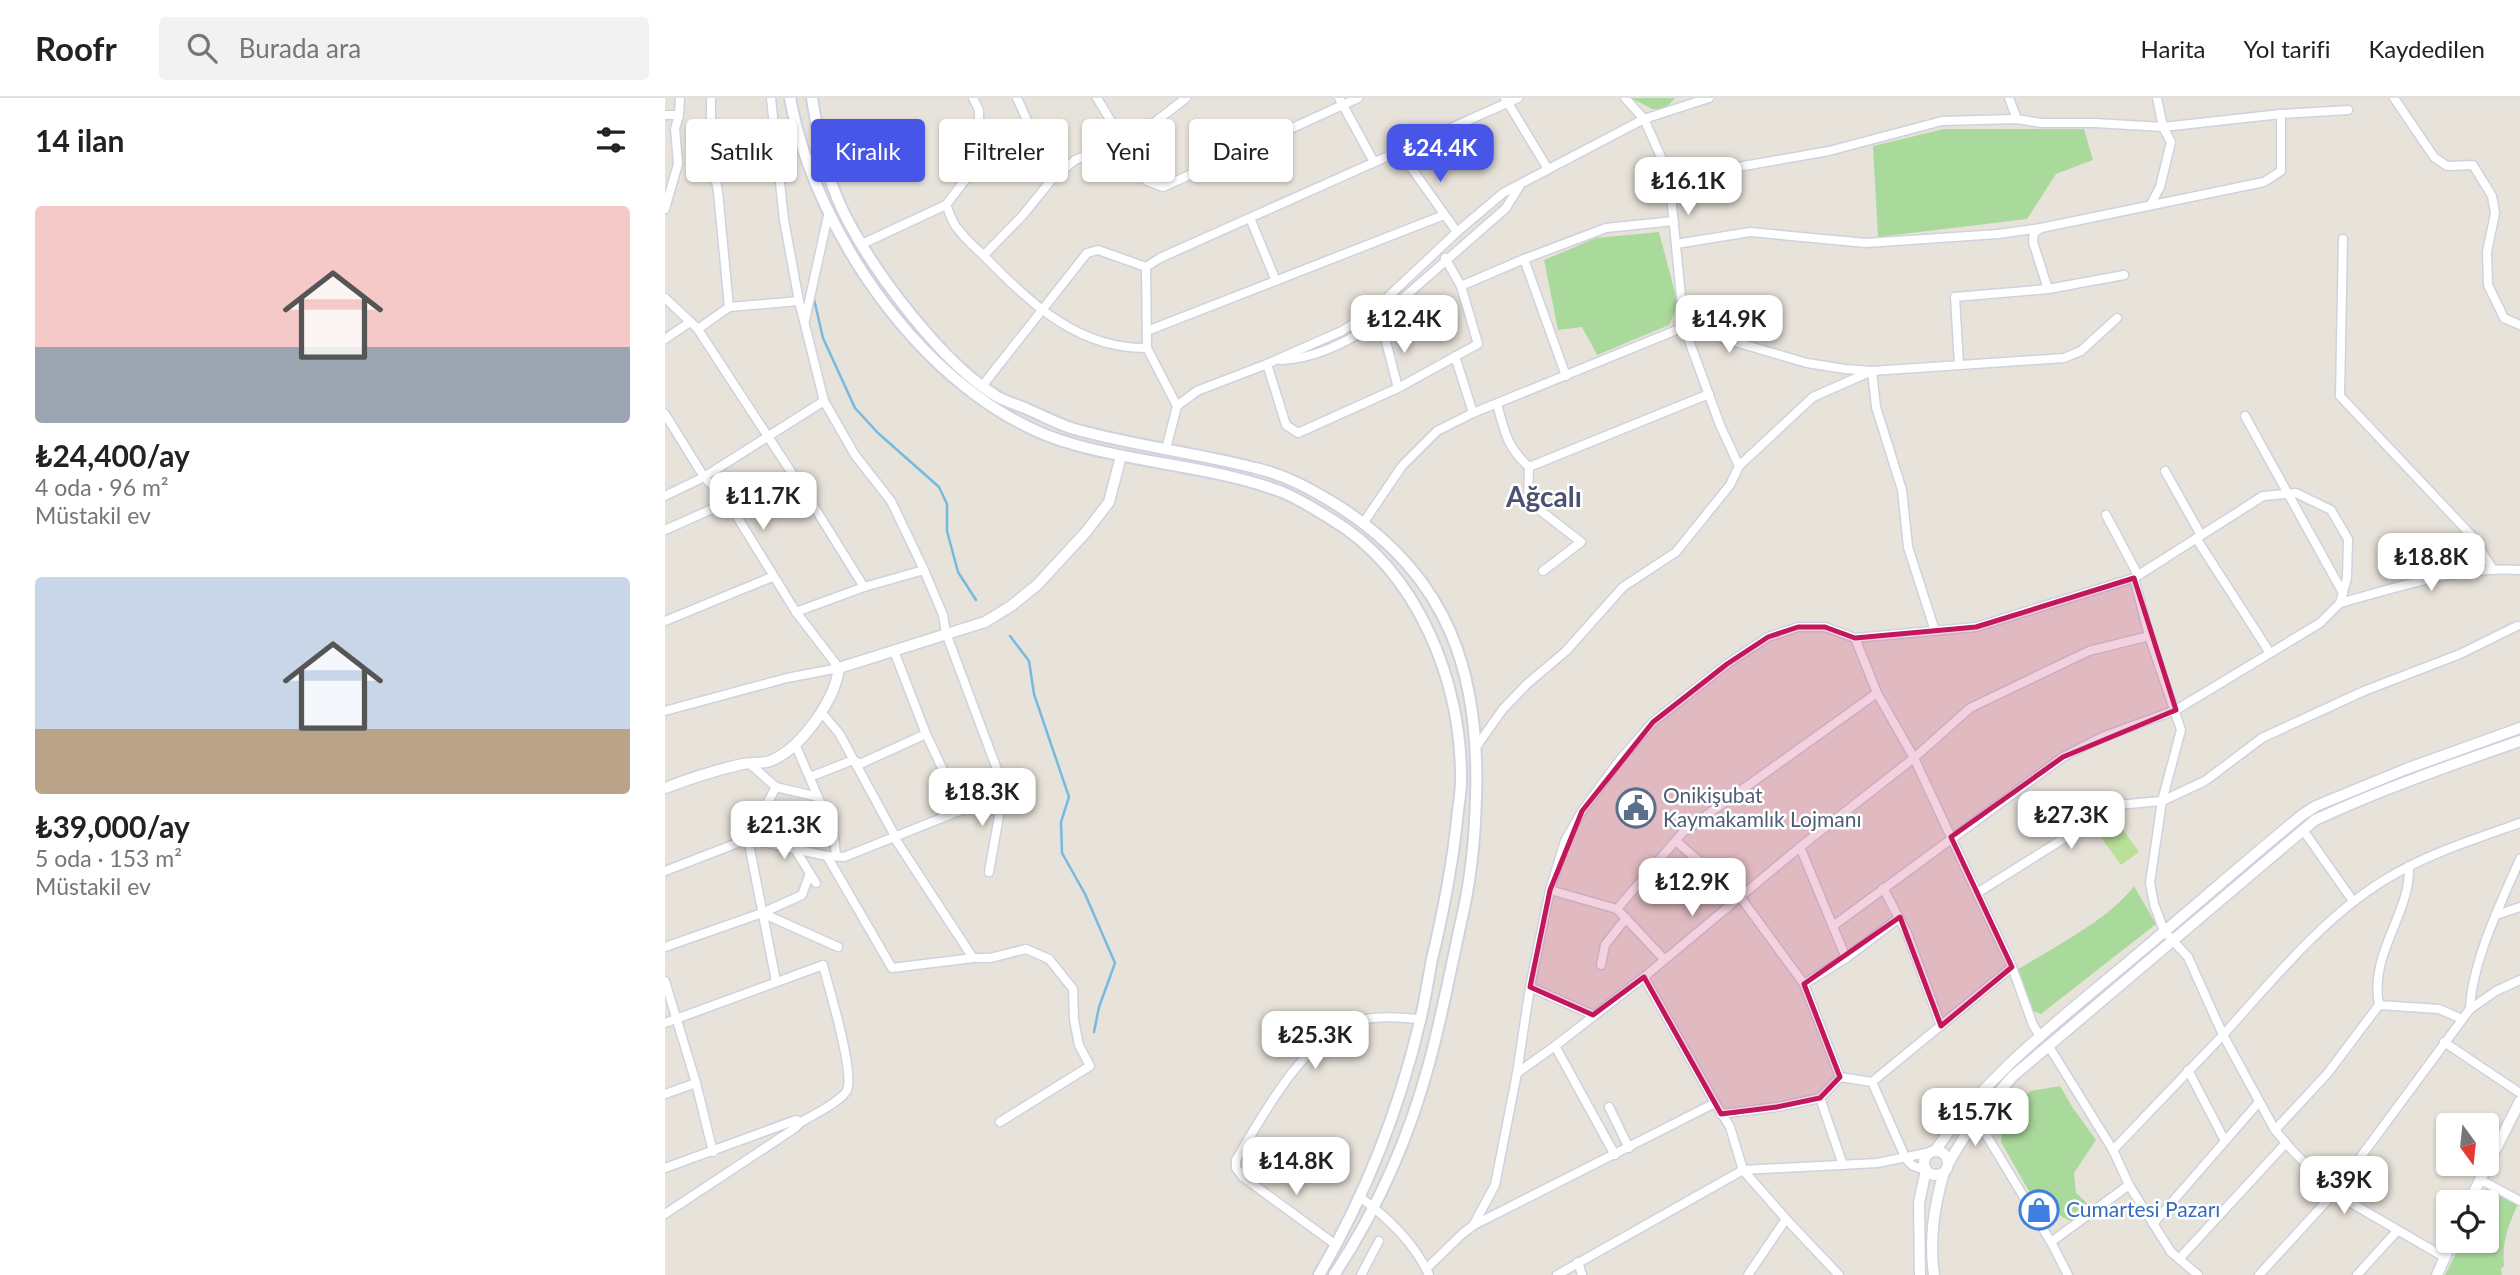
<!DOCTYPE html>
<html lang="tr">
<head>
<meta charset="utf-8">
<style>
  body { margin:0; font-family:Lato,sans-serif; background:#f2f2f2; color:#222; height:100vh; display:flex; flex-direction:column; font-size:26px; white-space:nowrap }
  * { box-sizing:border-box; margin:0 }
  p { font-size:23px; color:#767676 }
  .icon { flex:none; width:38px; height:38px; fill:none; stroke:currentColor; stroke-width:2; stroke-linecap:round; stroke-linejoin:round }
  .map { position:relative; flex:1; overflow:hidden }
  .side { display:flex; flex-direction:column; background:#fff; width:665px }
  .side>* { flex:none }
  .guide { position:absolute; left:21px; top:21px; width:665px; height:63px; display:flex; gap:14px }
  .needle { width:46px; rotate:165deg }
  .fabs { position:absolute; left:1771px; top:1015px; display:grid; gap:14px }
  .fabs a { display:grid; place-items:center; width:63px; height:63px; border-radius:7px; background:#fff; box-shadow:0 2px 5px #0004; font-size:35px }
  .price { position:absolute; translate:-50% -60px; padding:0 16px; border-radius:14px; background:#fff; color:#222; font-size:23px; line-height:46px; filter:drop-shadow(0 2px 4px #0008) }
  .price::after { content:''; position:absolute; left:50%; top:42px; width:21px; height:16px; margin-left:-10px; background:inherit; clip-path:polygon(0 0,100% 0,50% 100%) }
  .price.active { background:#4856e7; color:#fff }
  ul { padding:0; list-style:none }
  li { display:grid; align-content:center; gap:14px; height:371px; padding:0 35px }
  li span { display:grid; place-items:center; height:217px; border-radius:7px; color:#555 }
  li>.icon { margin-inline-start:auto }
  span .icon { width:126px; height:126px; fill:#fffc; stroke-width:1 }
  li b { font-size:30px }
  h2 { display:flex; justify-content:space-between; align-items:center; height:84px; padding:0 35px; font-size:30px }
  .pill { padding:0 24px; border-radius:7px; background:#fff; box-shadow:0 2px 5px #0004; font-size:24px; line-height:63px }
  .pill.active { background:#4856e7; color:#fff }
  header { display:flex; align-items:center; gap:42px; box-sizing:border-box; height:98px; padding:0 35px; background:#fff; border-bottom:2px solid #e0e0e0 }
  header strong { font-size:33px }
  nav { display:flex; gap:38px; margin-inline-start:auto; font-size:24px }
  .search { width:490px; height:63px; background:#f2f2f2; display:flex; align-items:center; gap:18px; box-sizing:border-box; padding:0 24px; border-radius:7px; color:#767676; font-size:26px }
  main { display:flex; flex:1; min-height:0 }
  .map>svg:first-child { display:block }
  .green { fill:#aada9b }
  .pitch { fill:#bae197 }
  .lines { fill:none; stroke-linecap:round; stroke-linejoin:round }
  .stream { stroke:#75bae1; stroke-width:2.5 }
  .minor-casing { stroke:#cfd1df; stroke-width:11 }
  .tertiary-casing { stroke:#cfd1df; stroke-width:13 }
  .secondary-casing { stroke:#cfd1df; stroke-width:14 }
  .minor { stroke:#fff; stroke-width:8 }
  .tertiary { stroke:#fff; stroke-width:10 }
  .secondary { stroke:#fff; stroke-width:10 }
  .marked { fill:#c2185b; fill-opacity:0.2; stroke:#c2185b; stroke-width:5; stroke-linejoin:round }
  .labels { text-anchor:middle; stroke-width:5; stroke-linejoin:round; paint-order:stroke }
  .service-label { font-size:21px; fill:#4e5e75; stroke:#fff; text-anchor:start }
  .shop-label { font-size:21px; fill:#366cbe; stroke:#fff; text-anchor:start }
  .district-label { font-size:28px; font-weight:bold; fill:#4c5072; stroke:#fff }
</style>
</head>
<body>
<header>
<strong>Roofr</strong>
<div class="search"><svg class="icon" aria-label="search" viewBox="0 0 24 24"><circle cx="10" cy="10" r="6"/><path d="M15 15l6 6"/></svg>Burada ara</div>
<nav><a>Harita</a><a>Yol tarifi</a><a>Kaydedilen</a></nav>
</header>
<main>
<section class="side">
<h2>14 ilan<svg class="icon" aria-label="filters" viewBox="0 0 24 24"><path d="M4 7h16M4 17h16"/><circle cx="9" cy="7" r="2"/><circle cx="15" cy="17" r="2"/></svg></h2>
<ul>
<li><span style="background:linear-gradient(#f6c9c9 65%,#9aa5b1 0)"><svg class="icon" aria-label="home" viewBox="0 0 24 24"><path d="M3 11l9-7 9 7M6 9v11h12V9"/></svg></span><div><b>₺24,400/ay</b><p>4 oda · 96 m²</p><p>Müstakil ev</p></div></li>
<li><span style="background:linear-gradient(#c9d6e8 70%,#b9a48a 0)"><svg class="icon" aria-label="home" viewBox="0 0 24 24"><path d="M3 11l9-7 9 7M6 9v11h12V9"/></svg></span><div><b>₺39,000/ay</b><p>5 oda · 153 m²</p><p>Müstakil ev</p></div></li>
</ul>
</section>
<div class="map">
<svg width="1855" height="1177" viewBox="0 0 1855 1177">
  <rect width="100%" height="100%" fill="#e8e3da"/>
  <g class="green">
    <polygon points="966,0 1010,0 1000,11 987,11"/>
    <polygon points="1279,31 1419,31 1428,62 1391,76 1362,121 1213,139 1208,48"/>
    <polygon points="994,134 1013,206 1004,227 932,257 917,229 893,232 879,162 931,140"/>
    <path d="M1469,788L1491,826L1376,916L1368,913L1352,872C1387,850 1445,821 1469,788Z"/>
    <polygon points="1395,988 1408,1010 1431,1042 1409,1075 1411,1095 1424,1107 1405,1123 1387,1113 1373,1109 1336,1044 1340,1014 1366,993"/>
    <path d="M1822,1089L1853,1106C1843,1128 1837,1144 1839,1168L1836,1171L1837,1177H1780L1797,1143H1822V1104H1815Z"/>
  </g>
  <polygon class="pitch" points="1453,725 1474,754 1456,767 1435,738"/>
  <g class="lines">
    <g class="stream">
      <polyline points="149,201 158,240 190,310 213,335 274,389 282,406 282,433 293,474 311,502"/>
      <polyline points="345,538 364,563 369,596 404,699 396,724 397,755 420,796 450,865 434,909 429,934"/>
    </g>
    <g class="minor-casing">
      <g id="minor">
        <polyline points="106,0 119,122 134,203 159,303 190,357 226,403 259,472 278,517 281,535 339,690 324,774"/>
        <path d="M308,0L314,12V33L300,82L281,107C285,115 287,125 293,131C302,144 316,154 327,166C370,210 417,251 482,250"/>
        <polyline points="352,0 388,80"/>
        <polyline points="432,0 482,83 498,89 693,0"/>
        <polyline points="674,0 709,64"/>
        <polyline points="840,0 883,71"/>
        <polyline points="960,0 979,21 1004,77 1019,229 1055,327 1074,368"/>
        <polyline points="1344,0 1352,21"/>
        <polyline points="1729,0 1769,59 1782,68 1808,67 1827,98 1830,115 1822,154 1823,187 1839,220 1855,227"/>
        <polyline points="0,17 14,17"/>
        <polyline points="735,54 792,134"/>
        <polyline points="1005,81 1164,53 1277,23 1352,21 1376,25 1430,25 1498,29 1616,16 1683,12"/>
        <polyline points="1486,106 1495,89 1506,44 1498,29 1492,0"/>
        <polyline points="0,111 13,66 10,31 14,17 15,0"/>
        <polyline points="585,120 611,183"/>
        <polyline points="1376,130 1369,135 1368,144 1383,191"/>
        <polyline points="1678,141 1675,298 1807,438 1827,470"/>
        <polyline points="197,146 281,107"/>
        <polyline points="1011,146 1085,134 1201,145 1333,136 1376,130 1599,84 1616,73 1616,16"/>
        <polyline points="319,157 358,117 388,80 410,62 477,34 521,0"/>
        <polyline points="859,161 901,278"/>
        <polyline points="481,169 482,250 512,308"/>
        <polyline points="796,188 859,161 941,130 1009,123"/>
        <polyline points="0,200 32,230 153,415 199,489"/>
        <polyline points="64,209 134,203"/>
        <polyline points="140,222 164,113"/>
        <polyline points="33,231 64,209 53,94 46,54 46,0"/>
        <polyline points="718,232 733,290"/>
        <polyline points="482,233 779,117"/>
        <polyline points="0,241 25,224"/>
        <polyline points="790,258 808,315"/>
        <path d="M616,262C648,261 677,246 704,230L841,110L854,89"/>
        <polyline points="602,266 621,327 633,335 733,290 813,246 796,188 780,160"/>
        <polyline points="1294,266 1290,199 1383,191 1459,177"/>
        <polyline points="318,287 422,155 433,152 481,169 495,160 853,0"/>
        <path d="M832,306C840,335 842,349 864,369L863,403L916,444L878,473"/>
        <polyline points="0,316 39,379 63,404 131,514 174,570 122,580 0,613"/>
        <polyline points="1580,318 1678,495"/>
        <polyline points="501,351 512,308 532,293 602,266 677,233 709,212 792,134 838,95 979,21 1044,0"/>
        <polyline points="864,369 1044,296"/>
        <polyline points="1500,373 1536,437"/>
        <polyline points="0,398 39,379 159,303"/>
        <polyline points="1441,417 1473,477"/>
        <polyline points="699,424 737,368 772,333 808,315 1019,229 1142,265 1180,271 1207,273 1399,260 1416,253 1452,220"/>
        <polyline points="0,432 63,404"/>
        <polyline points="1531,440 1605,555"/>
        <path d="M1675,505C1734,489 1794,468 1855,472"/>
        <polyline points="131,514 199,489 259,472"/>
        <polyline points="0,523 107,479"/>
        <path d="M1852,528L1795,556L1699,593L1597,640L1540,683L1497,703L1485,785L1489,806L1499,833L1523,859L1558,937C1608,882 1657,820 1721,781C1762,756 1810,741 1855,725"/>
        <polyline points="229,553 261,636 297,712"/>
        <polyline points="156,614 174,635 230,738"/>
        <polyline points="130,646 153,699"/>
        <polyline points="811,649 838,611 862,586 901,553 958,489 1011,454 1065,387 1074,368 1148,299 1207,273 1211,309 1237,392 1243,449 1270,533"/>
        <polyline points="84,665 111,689 83,741 111,883"/>
        <polyline points="145,679 188,662 195,666 261,636"/>
        <polyline points="111,689 153,699 169,738 171,758"/>
        <polyline points="1638,732 1688,803"/>
        <polyline points="229,739 308,860"/>
        <polyline points="1011,743 1076,800 1139,886"/>
        <polyline points="1135,749 1181,860 1139,886 1175,979 1207,984 1241,1061 1248,1068 1261,1072"/>
        <polyline points="130,751 151,785"/>
        <polyline points="162,758 227,870 308,860 325,860 361,851 384,861 408,891 409,922 414,947 425,968 335,1024"/>
        <polyline points="0,773 83,741 162,758 179,759 297,712 339,690"/>
        <polyline points="1218,790 1242,835 1276,928"/>
        <polyline points="885,792 952,811"/>
        <polyline points="97,815 173,849"/>
        <polyline points="1831,817 1855,809"/>
        <polyline points="1168,828 1398,659 1437,639 1511,612 1655,525 1675,505 1682,480 1683,441 1666,412 1631,395 1598,398 1469,480 1311,529 1190,540 1212,595"/>
        <polyline points="0,849 97,815 137,797 145,775"/>
        <polyline points="1181,860 1234,820"/>
        <polyline points="999,861 952,811 1018,734 1212,595 1249,660 1312,795"/>
        <polyline points="936,867 940,847 961,820"/>
        <polyline points="1347,869 1368,927 1375,938"/>
        <polyline points="0,883 31,985 48,1054"/>
        <polyline points="865,889 928,917"/>
        <path d="M1714,907C1704,854 1746,816 1744,768"/>
        <path d="M1805,911C1807,863 1836,805 1855,761"/>
        <path d="M0,925L158,867C163,888 192,979 181,994C173,1005 148,1017 136,1024"/>
        <polyline points="1779,944 1855,995"/>
        <polyline points="1383,947 1448,1052 1464,1087 1506,1154 1533,1177"/>
        <polyline points="1523,972 1560,1043"/>
        <polyline points="852,975 890,948"/>
        <polyline points="1175,979 1155,1000 1178,1067"/>
        <polyline points="1207,984 1347,869 1312,795 1452,707 1497,703 1516,632 1484,538 1469,480"/>
        <polyline points="0,996 31,985"/>
        <polyline points="1050,1005 1065,1029 1078,1072 1121,1121 1174,1177"/>
        <polyline points="944,1009 964,1050"/>
        <polyline points="1056,1016 1112,1009 1155,1000"/>
        <polyline points="1311,1020 1386,1144 1403,1177"/>
        <polyline points="1610,1032 1662,976 1714,907 1774,911 1797,921"/>
        <polyline points="1448,1052 1558,937 1610,1032 1626,1051 1669,1095 1805,911 1831,893 1855,882"/>
        <polyline points="950,1057 890,948 979,879"/>
        <polyline points="0,1070 131,1022 136,1024 130,1030 0,1116"/>
        <polyline points="1814,1081 1855,1103"/>
        <path d="M695,1099C722,1119 750,1146 764,1177"/>
        <polyline points="809,1126 830,1087 852,975 865,889 885,792 900,743 917,713 954,663 988,624 1062,566 1103,539 1133,529 1160,529 1190,540"/>
        <polyline points="1488,1126 1594,1004"/>
        <polyline points="1386,1144 1464,1087"/>
        <path d="M671,1147L578,1079L571,1070V1062C598,1017 639,939 692,923C713,917 734,920 756,921"/>
        <polyline points="1514,1161 1621,1045"/>
        <polyline points="913,1164 917,1177"/>
        <polyline points="761,1171 797,1136 809,1127 1050,1005 979,879 1135,749 1249,660 1305,610 1424,553 1484,538"/>
        <polyline points="696,1177 714,1143"/>
        <polyline points="892,1177 1078,1072 1212,1065 1266,1054"/>
        <polyline points="1083,1177 1121,1121"/>
        <polyline points="1594,1177 1669,1095 1779,1159"/>
        <polyline points="1692,1177 1732,1133"/>
      </g>
    </g>
    <g class="tertiary-casing">
      <g id="tertiary">
        <path d="M0,690C26,680 51,672 78,666C87,664 97,666 105,663C136,651 170,602 174,570L320,524L346,508L372,487L421,434L444,404L456,358"/>
        <circle cx="1271" cy="1065" r="12"/>
        <path d="M1270,1053C1315,985 1376,937 1438,885C1505,830 1570,772 1637,717L1651,708L1741,671L1855,630"/>
        <path d="M1284,1064L1311,1020L1348,978L1650,722C1717,691 1786,667 1855,643"/>
        <polyline points="1804,1104 1855,1003"/>
        <polyline points="1255,1177 1254,1105 1261,1072"/>
        <path d="M1269,1177C1264,1141 1269,1109 1279,1074"/>
        <polyline points="1772,1177 1787,1143"/>
      </g>
    </g>
    <g class="secondary-casing">
      <g id="secondary">
        <path d="M125,0C151,140 269,309 411,347C479,366 551,369 617,394C634,401 650,411 666,421C753,473 797,584 796,683C796,696 793,709 792,722C787,770 778,815 767,861C763,882 760,903 755,923C734,1012 700,1098 654,1177"/>
        <path d="M147,0C153,38 161,78 178,113C207,172 277,266 333,299C342,304 353,307 362,311C379,318 396,328 413,332C471,348 532,355 590,370C621,377 648,392 675,409C784,479 815,576 811,699C810,742 806,782 796,824C786,870 777,917 765,962C745,1037 712,1112 669,1177"/>
      </g>
    </g>
    <use href="#minor" class="minor"/>
    <use href="#tertiary" class="tertiary"/>
    <use href="#secondary" class="secondary"/>
  </g>
  <path class="marked" d="M1469,480L1511,612L1398,659L1286,739L1347,869L1276,928L1235,819L1139,886L1175,979L1155,1000L1112,1009L1056,1016L979,879L928,917L865,889L885,792L917,713L988,624L1062,566L1103,539L1133,529H1160L1190,540L1311,529Z"/>
  <defs>
    <g id="civic-ring" transform="scale(2.0125)"><circle r="9.5" fill="#fff" stroke="#5c6f8a" stroke-width="1.5"/><path d="M-.6-6.5H3V-4.5H.6V-3L4-1V1h2V6H-6V1h2V-1L-.6-3ZM-1.2 2.5V6h2.4V2.5Z" fill="#5c6f8a"/></g>
    <g id="shop-ring" transform="scale(2.0125)"><circle r="9.5" fill="#fff" stroke="#3f7fe0" stroke-width="1.5"/><path d="M-5-2.5h2.3a2.7 3.5 0 0 1 5.4 0H5L5.5 6h-11ZM-1.5-2.5h3a1.5 2.3 0 0 0-3 0Z" fill="#3f7fe0"/></g>
  </defs>
  <g fill-rule="evenodd">
    <use href="#civic-ring" x="971" y="710"/>
    <use href="#shop-ring" x="1374" y="1112"/>
  </g>
  <g class="labels">
    <g class="service-label">
      <text x="998" y="705">Onikişubat<tspan x="998" dy="24">Kaymakamlık Lojmanı</tspan></text>
    </g>
    <g class="shop-label">
      <text x="1401" y="1119">Cumartesi Pazarı</text>
    </g>
    <g class="district-label">
      <text x="879" y="409">Ağcalı</text>
    </g>
  </g>
</svg>
<div class="fabs">
<a><svg class="needle" viewBox="-14 -14 28 28"><path d="M0-13l5 13h-10z" fill="#e53935"/><path d="M0 13l5-13h-10z" fill="#767676"/></svg></a>
<a><svg class="icon" aria-label="locate" viewBox="0 0 24 24"><circle cx="12" cy="12" r="6"/><path d="M12 2v4M12 18v4M2 12h4M18 12h4"/></svg></a>
</div>
<b class="price active" style="left:775px;top:86px">₺24.4K</b>
<b class="price" style="left:1023px;top:119px">₺16.1K</b>
<b class="price" style="left:739px;top:257px">₺12.4K</b>
<b class="price" style="left:1064px;top:257px">₺14.9K</b>
<b class="price" style="left:98px;top:434px">₺11.7K</b>
<b class="price" style="left:1766px;top:495px">₺18.8K</b>
<b class="price" style="left:317px;top:730px">₺18.3K</b>
<b class="price" style="left:1406px;top:753px">₺27.3K</b>
<b class="price" style="left:119px;top:763px">₺21.3K</b>
<b class="price" style="left:1027px;top:820px">₺12.9K</b>
<b class="price" style="left:650px;top:973px">₺25.3K</b>
<b class="price" style="left:1310px;top:1050px">₺15.7K</b>
<b class="price" style="left:631px;top:1099px">₺14.8K</b>
<b class="price" style="left:1679px;top:1118px">₺39K</b>
<div class="guide">
<a class="pill">Satılık</a>
<a class="pill active">Kiralık</a>
<a class="pill">Filtreler</a>
<a class="pill">Yeni</a>
<a class="pill">Daire</a>
</div>
</div>
</main>
</body>
</html>
